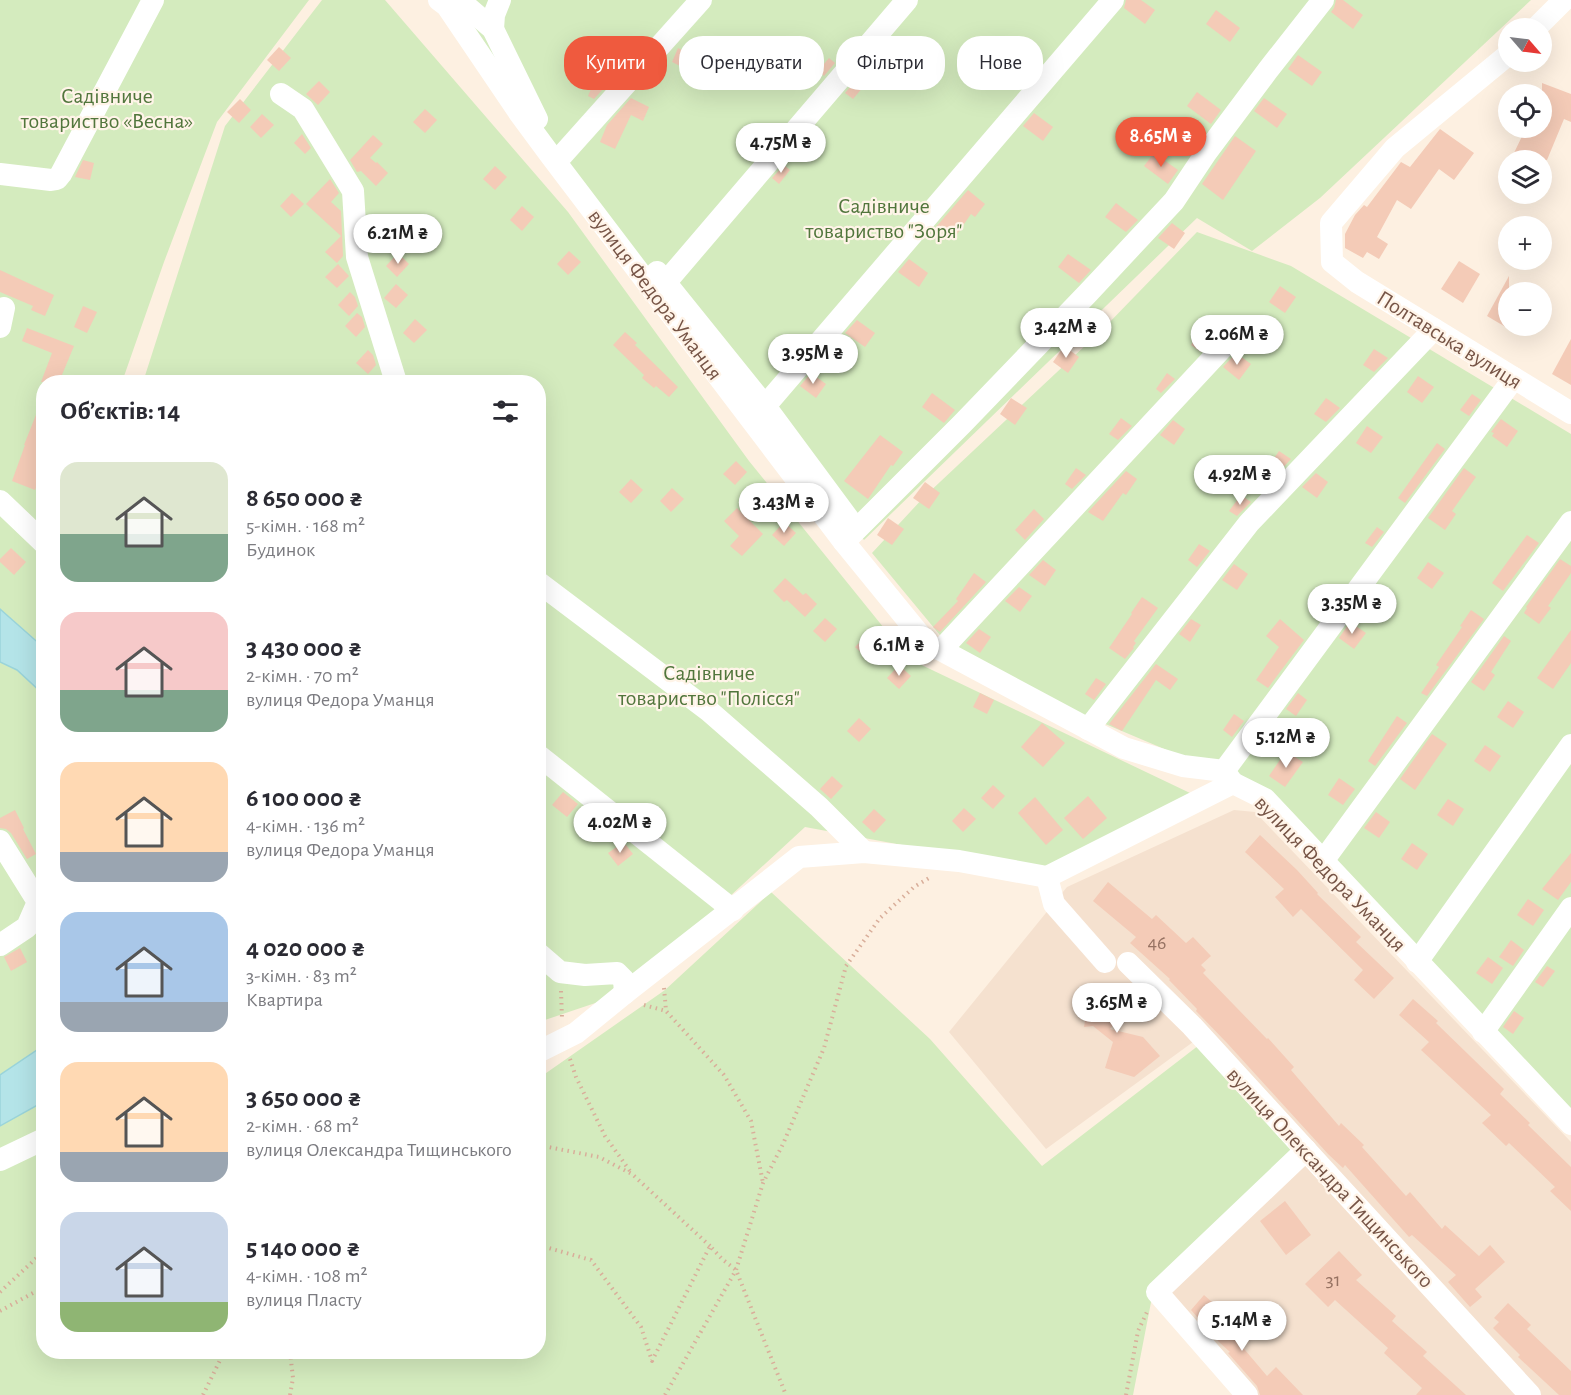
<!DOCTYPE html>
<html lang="uk">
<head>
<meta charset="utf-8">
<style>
  body { margin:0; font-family:"Alegreya Sans",sans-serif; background:#f7f7f7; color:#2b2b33; height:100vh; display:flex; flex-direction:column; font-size:22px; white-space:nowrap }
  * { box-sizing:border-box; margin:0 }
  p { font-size:20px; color:#7c7c81 }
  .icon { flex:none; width:33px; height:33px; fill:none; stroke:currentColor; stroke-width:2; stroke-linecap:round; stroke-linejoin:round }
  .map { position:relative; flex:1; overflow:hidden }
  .sheet { position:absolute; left:36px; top:375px; width:510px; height:984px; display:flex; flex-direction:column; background:#fff; border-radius:24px; box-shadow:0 6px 24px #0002 }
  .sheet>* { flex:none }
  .hud { position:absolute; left:564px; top:36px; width:570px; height:54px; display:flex; gap:12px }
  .needle { width:39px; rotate:118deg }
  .buttons { position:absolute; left:1498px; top:18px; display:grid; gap:12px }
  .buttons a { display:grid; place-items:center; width:54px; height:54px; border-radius:50%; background:#fff; box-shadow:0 6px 24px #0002; font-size:30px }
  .price { position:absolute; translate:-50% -51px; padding:0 14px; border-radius:21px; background:#fff; color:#222; font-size:20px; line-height:39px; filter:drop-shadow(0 2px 3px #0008) }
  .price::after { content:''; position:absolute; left:50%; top:36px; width:18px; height:14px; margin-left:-9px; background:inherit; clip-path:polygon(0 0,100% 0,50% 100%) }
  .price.active { background:#ef5a3e; color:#fff }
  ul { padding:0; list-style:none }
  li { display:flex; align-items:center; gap:18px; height:150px; padding:0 24px }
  li span { display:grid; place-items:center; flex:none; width:168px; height:120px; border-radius:18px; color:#555 }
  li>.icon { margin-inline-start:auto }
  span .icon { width:72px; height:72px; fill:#fffc; stroke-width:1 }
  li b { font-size:26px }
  h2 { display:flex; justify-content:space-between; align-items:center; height:72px; padding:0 24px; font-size:26px }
  .chip { padding:0 21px; border-radius:24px; background:#fff; box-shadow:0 6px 24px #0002; font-size:21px; line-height:54px }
  .chip.active { background:#ef5a3e; color:#fff }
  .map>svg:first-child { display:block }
  .residential { fill:#f5e1cf }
  .green { fill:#d4ebbe }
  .water { fill:#b4e4e8; stroke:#9ad4da; stroke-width:1.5 }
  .building { fill:#f4cbb7 }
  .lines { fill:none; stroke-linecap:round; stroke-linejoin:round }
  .path { stroke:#d9ae9a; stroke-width:4; stroke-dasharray:1.5 4.5; stroke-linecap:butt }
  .minor { stroke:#fff; stroke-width:22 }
  .labels { text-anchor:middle; stroke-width:4.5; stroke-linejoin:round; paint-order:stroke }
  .number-label { font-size:20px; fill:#967262 }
  .park-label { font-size:22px; fill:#51763c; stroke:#fff4e8 }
  .street-label { font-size:22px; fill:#765446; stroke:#fff4e8 }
</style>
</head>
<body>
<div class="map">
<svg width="1571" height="1395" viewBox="0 0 1571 1395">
  <rect width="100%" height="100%" fill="#fdf0e1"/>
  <polygon class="residential" points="1234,810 1255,812 1571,1142 1571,1395 1254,1395 1165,1293 1204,1034 1046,1149 949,1032 1067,887"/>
  <g class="green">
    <polygon points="0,0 309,0 217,122 164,262 122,382 44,382 44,1352 538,1352 539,1078 665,990 771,892 930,1039 1042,1166 1203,1042 1301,1152 1153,1292 1133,1395 0,1395"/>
    <polygon points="322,0 385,0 568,212 749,461 909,659 1190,793 1047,872 805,827 625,993 539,1022 538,382 143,382 225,126"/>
    <polygon points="440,0 1531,0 1320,198 1252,251 1197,218 864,540 520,114"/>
    <polygon points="1197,232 1291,266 1571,434 1571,1112 1275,796 1070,709 944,640 872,553 924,497 1104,328"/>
  </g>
  <g class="water">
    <polygon points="0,609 43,647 43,694 17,670 0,662"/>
    <polygon points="43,1046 43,1102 0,1126 0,1075"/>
  </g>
  <g class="building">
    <polygon points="1126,0 1141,0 1155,10 1145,24 1124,8"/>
    <polygon points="1336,0 1343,0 1363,15 1353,29 1331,12 1334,8"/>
    <polygon points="1216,10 1240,28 1230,42 1206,24"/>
    <polygon points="279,47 291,58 279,71 267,60"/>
    <polygon points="678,48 694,56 688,70 672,62"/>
    <polygon points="1298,55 1322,72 1312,86 1288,69"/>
    <polygon points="829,58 835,63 824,76 818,71"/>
    <polygon points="611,63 622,68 594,99 588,96 594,82 601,86"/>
    <polygon points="856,80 864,86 853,99 845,93"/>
    <polygon points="319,81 330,92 318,105 306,94"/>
    <polygon points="1542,83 1571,94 1571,122 1564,119 1547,160 1526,160 1513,155 1526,128 1542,128"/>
    <polygon points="1197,92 1221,110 1211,124 1187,106"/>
    <polygon points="631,98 649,107 643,121 631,115 615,149 600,142 607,125"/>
    <polygon points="1264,98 1287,114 1277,128 1254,111"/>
    <polygon points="240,99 251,110 239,123 227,112"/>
    <polygon points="425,109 437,120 425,133 413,122"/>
    <polygon points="1034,113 1053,127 1043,141 1023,126"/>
    <polygon points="262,114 274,125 261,138 250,127"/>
    <polygon points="1440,129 1474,153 1454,180 1439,169 1411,209 1397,200 1377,237 1388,244 1379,259 1367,252 1363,258 1345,248 1345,234 1355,215 1364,205 1367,207 1401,162 1410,167"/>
    <polygon points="302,134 311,148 305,154 294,143"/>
    <polygon points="373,135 383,144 370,158 376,163 377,162 388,173 376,186 361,171 357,172 350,160"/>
    <polygon points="1235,136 1256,151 1223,200 1202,184"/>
    <polygon points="755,142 763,148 752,161 744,155"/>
    <polygon points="1154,153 1178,170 1168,184 1144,166"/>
    <polygon points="83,160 94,163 90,180 75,177"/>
    <polygon points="784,165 790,170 779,184 772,178"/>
    <polygon points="495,166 507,177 495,190 483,179"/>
    <polygon points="330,179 339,193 331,202 341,211 343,256 337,263 325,252 341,236 306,204"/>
    <polygon points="968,190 985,204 975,217 971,214 953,240 936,227"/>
    <polygon points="292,193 304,204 291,217 280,206"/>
    <polygon points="1116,203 1138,220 1126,232 1105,217"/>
    <polygon points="522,206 534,217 522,231 510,220"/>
    <polygon points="372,217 384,228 372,241 369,239 368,221"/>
    <polygon points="1172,223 1185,233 1174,249 1158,238"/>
    <polygon points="569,251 581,262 568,275 557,264"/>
    <polygon points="398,253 409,264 397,277 386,266"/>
    <polygon points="1068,254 1091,270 1079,283 1058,267"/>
    <polygon points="909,259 928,273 919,287 898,272"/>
    <polygon points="1459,261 1480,274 1463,303 1441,289"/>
    <polygon points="338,264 349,276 337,288 325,277"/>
    <polygon points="0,270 54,295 45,316 31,310 33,306 0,292"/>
    <polygon points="1509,276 1509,329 1487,316"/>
    <polygon points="396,284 408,295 396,308 384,298"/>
    <polygon points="1280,286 1296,297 1285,313 1269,302"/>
    <polygon points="350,292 355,297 358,306 349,316 338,305"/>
    <polygon points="83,306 97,312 87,333 74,327"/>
    <polygon points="357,313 362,317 365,327 356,337 345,326"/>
    <polygon points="415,319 427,330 414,343 403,333"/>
    <polygon points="857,320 875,333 865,347 845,333"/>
    <polygon points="27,328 74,346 59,382 41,382 52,353 22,341"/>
    <polygon points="1202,329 1214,337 1201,352 1191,345"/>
    <polygon points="625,332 637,343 635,345 678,387 669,397 656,386 654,388 642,378 644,375 613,345"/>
    <polygon points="1571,339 1571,385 1552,374"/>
    <polygon points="1064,346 1079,357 1068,373 1053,362"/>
    <polygon points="1374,349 1388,358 1374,372 1363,365"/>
    <polygon points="368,350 373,355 376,365 368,374 356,363"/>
    <polygon points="1236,353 1251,364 1239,380 1223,367"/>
    <polygon points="811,373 826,384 816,398 800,386"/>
    <polygon points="1167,373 1175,379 1161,393 1156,389"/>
    <polygon points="1418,376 1434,387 1422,403 1407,392"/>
    <polygon points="932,393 955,410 944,423 922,407"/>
    <polygon points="1472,394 1481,400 1469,416 1460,410"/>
    <polygon points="43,397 44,468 35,490 12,481 25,445 24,445"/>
    <polygon points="1011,398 1027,408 1015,425 1000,414"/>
    <polygon points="1326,398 1340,408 1326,422 1314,414"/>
    <polygon points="1121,418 1132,426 1118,440 1109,434"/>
    <polygon points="1501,419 1518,431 1507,447 1492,436 1494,433 1491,432"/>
    <polygon points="1173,420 1185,429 1174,445 1160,435"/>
    <polygon points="1367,426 1383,437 1371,453 1356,443"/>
    <polygon points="880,435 903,452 893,466 891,465 868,499 844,481"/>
    <polygon points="1437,443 1445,449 1405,503 1398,498"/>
    <polygon points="1279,451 1291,459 1277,474 1268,467"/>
    <polygon points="736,461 747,472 735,485 723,474"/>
    <polygon points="1076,468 1086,475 1072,489 1065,484"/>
    <polygon points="1464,468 1476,477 1452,511 1456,514 1445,530 1428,518"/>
    <polygon points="1126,471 1137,479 1126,495 1123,493 1103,521 1088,512"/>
    <polygon points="1316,473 1328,482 1317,498 1302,487"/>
    <polygon points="631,479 643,490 631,503 619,492"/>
    <polygon points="925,482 940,493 929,509 913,498"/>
    <polygon points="672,488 684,499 671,512 660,501"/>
    <polygon points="1241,495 1251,502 1237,516 1229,511"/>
    <polygon points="737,508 763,534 742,556 730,546 739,536 724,521"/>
    <polygon points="1034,509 1044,519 1025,540 1015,530"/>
    <polygon points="888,518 904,529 892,545 877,535"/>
    <polygon points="784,522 796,533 784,546 772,535"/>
    <polygon points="1377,527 1384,532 1372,547 1365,543"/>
    <polygon points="1527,535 1539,543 1503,591 1492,583"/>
    <polygon points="1199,544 1210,551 1197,567 1188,560"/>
    <polygon points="11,548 26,562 14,575 0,562 0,559"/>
    <polygon points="1560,559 1571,566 1571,573 1548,606 1551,608 1539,624 1524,613 1527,608 1526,607"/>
    <polygon points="1043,560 1056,570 1045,586 1029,575"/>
    <polygon points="1428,562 1444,573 1432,589 1417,578"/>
    <polygon points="1234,564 1248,574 1237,590 1222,580"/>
    <polygon points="974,573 986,582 940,632 933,627 958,601 956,599"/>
    <polygon points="785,578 803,595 806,593 817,604 805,617 787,600 784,602 773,591"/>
    <polygon points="1325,585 1338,594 1326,610 1314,602"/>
    <polygon points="1019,587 1032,596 1020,612 1005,601"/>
    <polygon points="1142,597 1158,608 1134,641 1136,643 1133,647 1134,648 1125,659 1109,648 1132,614 1131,613"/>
    <polygon points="1471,610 1484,619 1427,696 1421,693 1439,667 1436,665 1462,627 1460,626"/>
    <polygon points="825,618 837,629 825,642 813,631"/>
    <polygon points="1191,619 1201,625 1190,642 1179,634"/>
    <polygon points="1280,619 1304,640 1268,688 1256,680 1279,647 1266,636"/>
    <polygon points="1350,622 1366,633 1354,649 1339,638"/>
    <polygon points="979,629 991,637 980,653 966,643"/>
    <polygon points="1571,630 1571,663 1553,689 1537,678"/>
    <polygon points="868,634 879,645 867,658 855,647"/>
    <polygon points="1504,636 1511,641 1491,672 1495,675 1484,691 1471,682"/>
    <polygon points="1156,664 1178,679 1170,690 1156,680 1122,731 1109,724"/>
    <polygon points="899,665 911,676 899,689 887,678"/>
    <polygon points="1096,678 1106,684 1094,700 1085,694"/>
    <polygon points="980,693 994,700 987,714 973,707"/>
    <polygon points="1298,693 1307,700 1296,716 1286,709"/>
    <polygon points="1508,701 1524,712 1513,728 1497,717"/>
    <polygon points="1234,714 1244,721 1232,737 1223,730"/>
    <polygon points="1397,716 1407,723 1375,766 1368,761"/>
    <polygon points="859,718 871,729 859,742 847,731"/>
    <polygon points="1042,723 1065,743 1043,767 1021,747"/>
    <polygon points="1432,734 1447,744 1415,790 1400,779"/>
    <polygon points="1485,745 1501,756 1490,772 1474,761"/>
    <polygon points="1286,751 1303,762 1285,787 1269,776"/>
    <polygon points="832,776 843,786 831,799 820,789"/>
    <polygon points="1339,778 1355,789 1343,805 1328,795"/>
    <polygon points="993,785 1005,796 993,809 981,798"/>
    <polygon points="563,792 578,804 567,817 552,805"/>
    <polygon points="1088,796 1107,818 1083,839 1064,818"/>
    <polygon points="1035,797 1063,830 1046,845 1018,813"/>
    <polygon points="1448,799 1464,809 1453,826 1437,815"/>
    <polygon points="964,808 976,819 963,832 952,821"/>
    <polygon points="874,809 886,820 874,833 862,822"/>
    <polygon points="15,810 24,828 23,829 36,854 27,859 11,833 6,829 0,828 0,818"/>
    <polygon points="1376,812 1390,822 1379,838 1364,828"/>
    <polygon points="1260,835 1297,870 1318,893 1317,894 1361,937 1356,942 1394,978 1374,999 1354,980 1363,970 1301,909 1293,917 1275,897 1284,889 1245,852"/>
    <polygon points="1412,843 1428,854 1417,870 1401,859"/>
    <polygon points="626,845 633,854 618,866 608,853 618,846"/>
    <polygon points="1571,853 1571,882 1558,900 1542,889"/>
    <polygon points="1108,882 1152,919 1156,915 1186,943 1193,937 1211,956 1201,965 1206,970 1203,973 1267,1039 1268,1038 1294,1067 1291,1070 1339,1126 1341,1123 1364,1145 1362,1147 1406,1196 1410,1192 1442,1229 1445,1225 1479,1256 1490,1245 1505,1262 1475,1289 1482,1297 1470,1307 1448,1282 1456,1275 1412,1235 1409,1237 1345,1165 1343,1168 1328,1154 1227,1043 1196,1011 1197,1009 1169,980 1170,979 1130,943 1136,937 1093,901"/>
    <polygon points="1528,899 1544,910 1533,926 1517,915"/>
    <polygon points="1511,940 1524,950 1513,966 1499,957"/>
    <polygon points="20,948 27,962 11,971 4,957"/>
    <polygon points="1488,957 1503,968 1492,984 1476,973"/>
    <polygon points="1547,966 1555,971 1543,987 1535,982"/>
    <polygon points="1103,986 1128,1007 1110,1029 1143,1037 1160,1056 1134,1077 1105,1068 1113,1042 1093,1026 1084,1027 1086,1014 1084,994"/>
    <polygon points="1413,999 1438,1021 1436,1023 1504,1089 1500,1094 1530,1123 1528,1125 1571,1167 1571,1211 1550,1191 1555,1187 1509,1143 1506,1146 1482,1123 1491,1115 1421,1050 1429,1042 1399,1015"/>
    <polygon points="1514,1011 1524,1018 1513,1034 1503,1027"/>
    <polygon points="1285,1201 1311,1235 1286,1255 1260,1221"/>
    <polygon points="1339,1251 1362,1275 1356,1280 1396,1316 1392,1321 1427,1352 1423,1356 1466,1395 1416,1395 1422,1388 1384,1353 1388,1348 1335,1300 1328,1307 1305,1284"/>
    <polygon points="1204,1295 1229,1317 1223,1324 1267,1376 1276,1367 1303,1395 1260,1395 1257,1386 1228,1353 1230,1352 1219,1342 1191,1310"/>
    <polygon points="1508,1303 1531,1325 1527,1329 1571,1371 1571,1395 1559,1395 1518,1357 1520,1355 1493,1328 1499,1322 1494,1318"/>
  </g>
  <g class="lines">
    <g class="path">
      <polyline points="664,988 666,1011 724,1075 751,1121 763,1183"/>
      <polyline points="561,991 562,1019"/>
      <polyline points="644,1005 666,1011"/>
      <polyline points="570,1059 576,1077 605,1136 632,1174"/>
      <polyline points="538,1145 599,1157 632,1174 710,1246"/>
      <polyline points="538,1245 591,1260 641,1327 652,1361 710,1246 722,1259 736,1270 786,1395"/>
      <polyline points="0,1292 44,1251"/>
      <polyline points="0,1311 44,1287"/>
      <polyline points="203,1395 224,1352"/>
      <polyline points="290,1395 293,1378 290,1352"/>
      <polyline points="665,1395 736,1270 763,1183 783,1144 824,1048 846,966 880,918 914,887 929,878"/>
      <polyline points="1126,1395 1138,1331 1147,1312"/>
    </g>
    <g class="minor">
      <polyline points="439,0 447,6 520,114 551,156 844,542 928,645 941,650 1124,748 1183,766 1224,771 1233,783 1265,799 1571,1124"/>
      <polyline points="459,0 493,29 537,119"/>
      <polyline points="1536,28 1564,0"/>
      <polyline points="493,29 494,15 500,0"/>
      <polyline points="1509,54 1395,148 1331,223 1332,262 1357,282 1571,413"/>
      <polyline points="281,94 303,109 353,191 357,257 396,382"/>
      <polyline points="557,161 701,0"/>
      <polyline points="0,174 51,180 57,179 61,174 153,0"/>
      <polyline points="657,272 765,406 856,529"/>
      <polyline points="666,282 907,0"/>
      <polyline points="0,327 4,308"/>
      <polyline points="765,406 1113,0"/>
      <polyline points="0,501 44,543"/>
      <polyline points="844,542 962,424 1088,293 1174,201 1206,153 1268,70 1323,0"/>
      <polyline points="538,582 709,711 819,807 864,852"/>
      <polyline points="941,650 1226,344"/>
      <polyline points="1088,729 1249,523 1434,329"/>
      <polyline points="538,755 733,910"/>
      <polyline points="1224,771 1514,378"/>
      <polyline points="0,841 38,902 27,927 0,945"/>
      <polyline points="1323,861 1571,522"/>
      <polyline points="1047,877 1054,904 1105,962"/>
      <polyline points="538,953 560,972 585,975 617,973 624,980 625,993"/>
      <polyline points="1417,962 1571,745"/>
      <polyline points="1128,963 1192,1026 1530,1395"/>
      <polyline points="1483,1032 1571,908"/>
      <polyline points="538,1052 576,1033 625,993 799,857 864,852 959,861 1047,877 1233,783"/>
      <polyline points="0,1160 44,1139"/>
      <polyline points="1247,1395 1157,1292 1306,1150"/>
    </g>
  </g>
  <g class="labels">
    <g class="number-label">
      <text x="1157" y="949">46</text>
      <text x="1333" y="1286">31</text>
    </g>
    <g class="park-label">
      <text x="107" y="103">Садівниче<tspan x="107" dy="25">товариство «Весна»</tspan></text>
      <text x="884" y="213">Садівниче<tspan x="884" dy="25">товариство "Зоря"</tspan></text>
      <text x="709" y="680">Садівниче<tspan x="709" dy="25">товариство "Полісся"</tspan></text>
    </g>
    <g class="street-label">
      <text transform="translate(656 294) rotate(53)" y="8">вулиця Федора Уманця</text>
      <text transform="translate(1450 339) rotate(32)" y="8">Полтавська вулиця</text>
      <text transform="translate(1331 873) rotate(46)" y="8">вулиця Федора Уманця</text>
      <text transform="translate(1331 1177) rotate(47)" y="8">вулиця Олександра Тищинського</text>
    </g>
  </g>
</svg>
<div class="buttons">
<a><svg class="needle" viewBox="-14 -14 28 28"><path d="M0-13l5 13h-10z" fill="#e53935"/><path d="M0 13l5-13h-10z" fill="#7c7c81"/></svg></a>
<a><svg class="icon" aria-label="locate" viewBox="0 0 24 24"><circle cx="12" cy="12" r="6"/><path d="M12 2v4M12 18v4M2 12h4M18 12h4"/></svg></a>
<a><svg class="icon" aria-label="layers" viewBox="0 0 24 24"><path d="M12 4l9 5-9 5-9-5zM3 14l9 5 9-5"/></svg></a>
<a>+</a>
<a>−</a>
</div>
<b class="price active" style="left:1161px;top:168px">8.65M ₴</b>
<b class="price" style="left:781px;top:174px">4.75M ₴</b>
<b class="price" style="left:398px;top:265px">6.21M ₴</b>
<b class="price" style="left:1066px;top:359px">3.42M ₴</b>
<b class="price" style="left:1237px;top:366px">2.06M ₴</b>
<b class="price" style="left:813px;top:385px">3.95M ₴</b>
<b class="price" style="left:1240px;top:506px">4.92M ₴</b>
<b class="price" style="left:784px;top:534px">3.43M ₴</b>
<b class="price" style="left:1352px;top:635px">3.35M ₴</b>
<b class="price" style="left:899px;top:677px">6.1M ₴</b>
<b class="price" style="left:1286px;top:769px">5.12M ₴</b>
<b class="price" style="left:620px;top:854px">4.02M ₴</b>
<b class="price" style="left:1117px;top:1034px">3.65M ₴</b>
<b class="price" style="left:1242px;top:1352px">5.14M ₴</b>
<div class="hud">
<a class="chip active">Купити</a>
<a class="chip">Орендувати</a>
<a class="chip">Фільтри</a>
<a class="chip">Нове</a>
</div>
<section class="sheet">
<h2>Об’єктів: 14<svg class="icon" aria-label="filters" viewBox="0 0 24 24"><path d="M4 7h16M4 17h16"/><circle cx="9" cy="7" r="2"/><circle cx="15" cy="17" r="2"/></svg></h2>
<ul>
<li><span style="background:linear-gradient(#dfe7d0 60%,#7fa58c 0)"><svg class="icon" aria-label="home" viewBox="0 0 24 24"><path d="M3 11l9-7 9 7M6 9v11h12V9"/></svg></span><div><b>8 650 000 ₴</b><p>5-кімн. · 168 m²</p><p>Будинок</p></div></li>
<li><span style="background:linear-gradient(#f6c9c9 65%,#7fa58c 0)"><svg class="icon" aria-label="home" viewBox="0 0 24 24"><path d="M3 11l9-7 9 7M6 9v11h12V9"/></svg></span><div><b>3 430 000 ₴</b><p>2-кімн. · 70 m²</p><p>вулиця Федора Уманця</p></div></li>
<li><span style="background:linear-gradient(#ffd9b3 75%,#9aa5b1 0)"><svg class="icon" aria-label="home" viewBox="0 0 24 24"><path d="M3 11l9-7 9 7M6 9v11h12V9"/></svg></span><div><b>6 100 000 ₴</b><p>4-кімн. · 136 m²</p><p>вулиця Федора Уманця</p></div></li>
<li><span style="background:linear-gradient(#a9c7e8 75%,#9aa5b1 0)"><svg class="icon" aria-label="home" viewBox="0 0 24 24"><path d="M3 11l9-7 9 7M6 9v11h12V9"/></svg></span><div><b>4 020 000 ₴</b><p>3-кімн. · 83 m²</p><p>Квартира</p></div></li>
<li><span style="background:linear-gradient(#ffd9b3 75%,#9aa5b1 0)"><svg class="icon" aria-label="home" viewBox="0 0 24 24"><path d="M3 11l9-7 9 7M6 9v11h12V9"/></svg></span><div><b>3 650 000 ₴</b><p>2-кімн. · 68 m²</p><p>вулиця Олександра Тищинського</p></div></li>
<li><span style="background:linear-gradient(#c9d6e8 75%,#8fb573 0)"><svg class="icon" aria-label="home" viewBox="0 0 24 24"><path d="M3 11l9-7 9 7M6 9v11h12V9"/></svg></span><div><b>5 140 000 ₴</b><p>4-кімн. · 108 m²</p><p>вулиця Пласту</p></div></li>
</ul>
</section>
</div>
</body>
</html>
